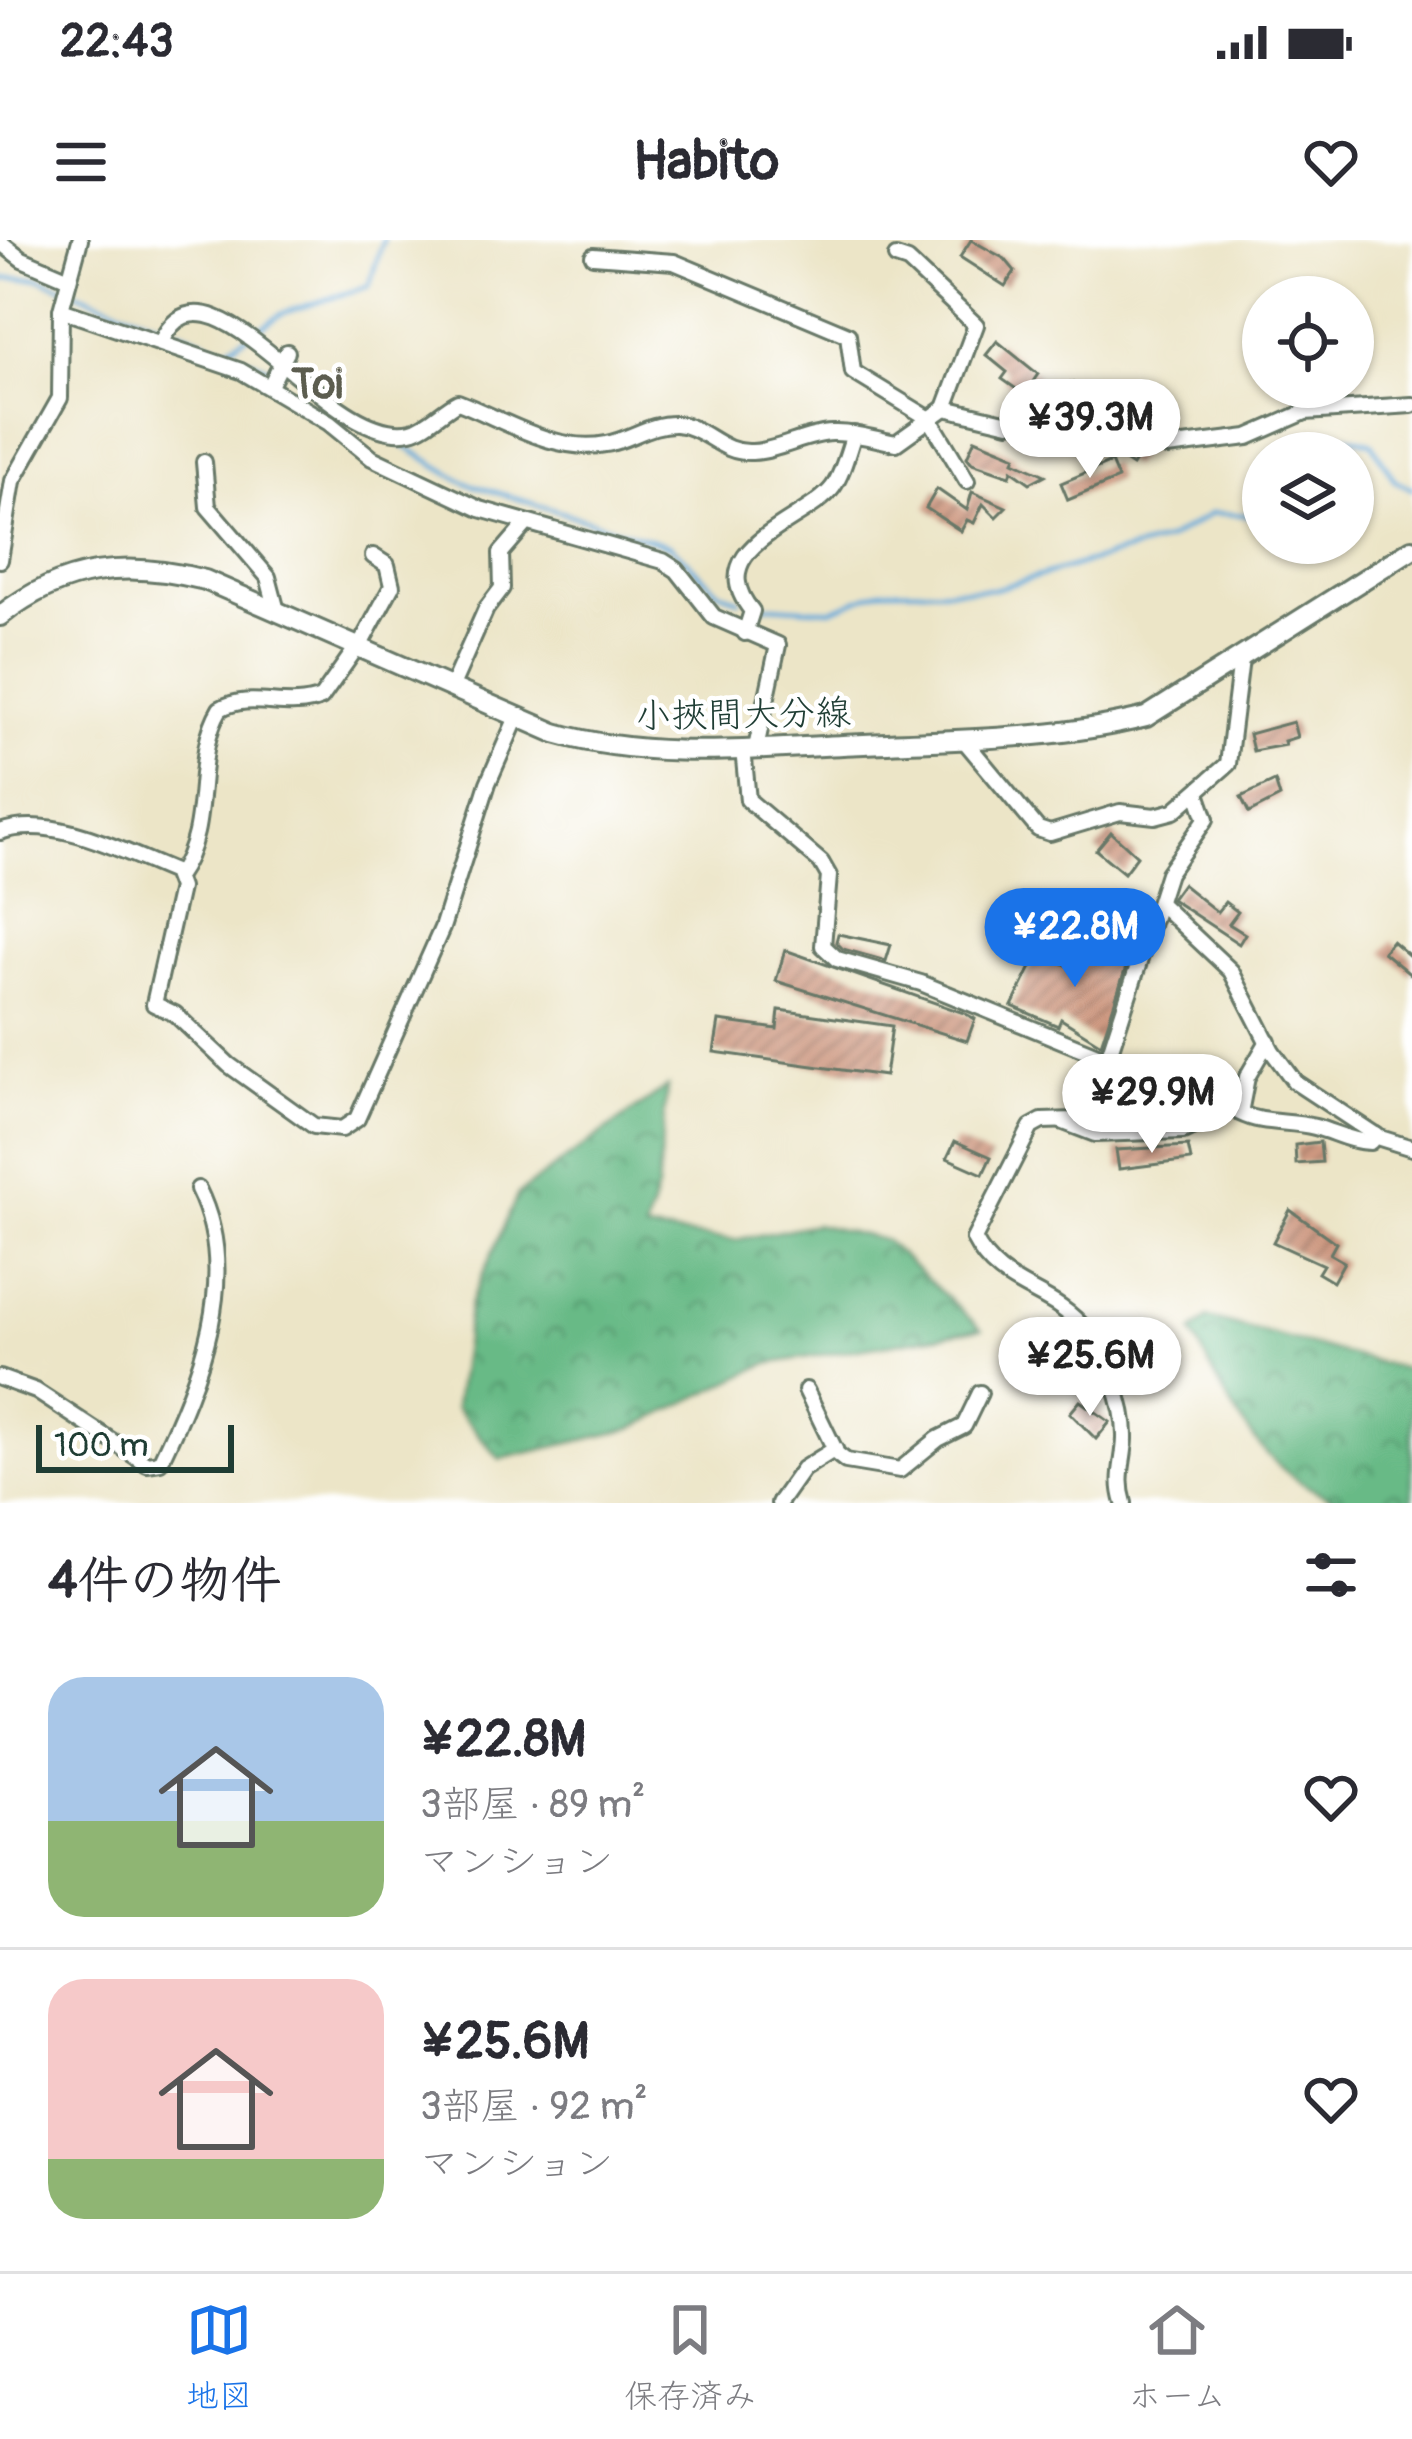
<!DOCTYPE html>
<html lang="ja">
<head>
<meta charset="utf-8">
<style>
  body { margin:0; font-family:Pangolin,"Klee One",sans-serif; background:#f7f7f7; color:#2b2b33; height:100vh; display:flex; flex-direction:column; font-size:45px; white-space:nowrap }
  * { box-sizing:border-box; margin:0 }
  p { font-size:39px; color:#7c7c81 }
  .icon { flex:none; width:66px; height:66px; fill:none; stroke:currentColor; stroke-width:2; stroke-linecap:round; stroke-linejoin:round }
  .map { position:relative; height:1263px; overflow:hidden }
  .sheet { display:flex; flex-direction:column; background:#fff; flex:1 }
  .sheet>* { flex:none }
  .buttons { position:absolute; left:1242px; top:36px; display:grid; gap:24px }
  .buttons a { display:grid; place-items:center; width:132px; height:132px; border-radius:50%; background:#fff; box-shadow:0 3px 9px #0004; font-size:60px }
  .scale { position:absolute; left:36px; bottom:30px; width:198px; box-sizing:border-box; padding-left:12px; border:6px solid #1f3d34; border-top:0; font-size:33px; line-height:42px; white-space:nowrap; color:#1f3d34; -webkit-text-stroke:9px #fff; paint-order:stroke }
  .price { position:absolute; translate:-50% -102px; padding:0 27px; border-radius:42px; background:#fff; color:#222; font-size:39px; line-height:78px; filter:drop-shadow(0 3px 6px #0008) }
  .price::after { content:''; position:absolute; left:50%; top:72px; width:36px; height:27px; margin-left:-18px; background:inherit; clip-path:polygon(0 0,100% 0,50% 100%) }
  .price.current { background:#1a73e8; color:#fff }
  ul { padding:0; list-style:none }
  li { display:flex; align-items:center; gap:36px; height:300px; padding:0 48px }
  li+li { border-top:3px solid #e1e1e2 }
  li span { display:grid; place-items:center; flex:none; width:336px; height:240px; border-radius:36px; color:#555 }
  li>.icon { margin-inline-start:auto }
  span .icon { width:144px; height:144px; fill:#fffc; stroke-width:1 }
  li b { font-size:51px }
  h2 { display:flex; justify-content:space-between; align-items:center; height:144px; padding:0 48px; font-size:51px }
  .status { display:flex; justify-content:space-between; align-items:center; height:84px; padding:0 60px; background:#fff; direction:ltr }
  .status svg { height:33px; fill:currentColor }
  header { display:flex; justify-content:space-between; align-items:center; height:156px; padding:0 48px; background:#fff; font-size:54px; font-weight:700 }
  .tab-bar { display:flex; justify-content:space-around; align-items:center; height:168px; border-top:3px solid #e1e1e2; background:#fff; font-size:33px; color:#7c7c81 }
  .tab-bar a { display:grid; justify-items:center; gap:6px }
  .tab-bar .current { color:#1a73e8 }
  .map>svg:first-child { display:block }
  .forest { fill:url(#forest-crowns); stroke:#447c5d; stroke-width:3 }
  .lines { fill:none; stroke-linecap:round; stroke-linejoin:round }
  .stream { stroke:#63aada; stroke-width:4.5 }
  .building { fill:url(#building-hatch) }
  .minor-casing { stroke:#677867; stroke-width:20 }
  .secondary-casing { stroke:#677867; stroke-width:24 }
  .minor { stroke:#fff; stroke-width:14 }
  .secondary { stroke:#fff; stroke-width:18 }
  .labels { text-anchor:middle; stroke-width:9; stroke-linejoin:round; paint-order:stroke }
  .street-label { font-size:36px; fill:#1f3d34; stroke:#fff }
  .quarter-label { font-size:42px; font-weight:bold; fill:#5c5d4f; stroke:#fff }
</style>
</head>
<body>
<div class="status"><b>22:43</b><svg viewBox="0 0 49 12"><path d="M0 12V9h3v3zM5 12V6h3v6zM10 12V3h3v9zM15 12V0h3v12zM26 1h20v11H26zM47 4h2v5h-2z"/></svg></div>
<header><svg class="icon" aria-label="menu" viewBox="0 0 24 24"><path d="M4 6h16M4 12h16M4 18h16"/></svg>Habito<svg class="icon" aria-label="heart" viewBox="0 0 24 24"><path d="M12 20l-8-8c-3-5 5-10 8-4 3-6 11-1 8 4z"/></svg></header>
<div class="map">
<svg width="1412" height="1263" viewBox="0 0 1412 1263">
  <defs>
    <pattern id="forest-crowns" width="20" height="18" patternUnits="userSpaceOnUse" patternTransform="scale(3)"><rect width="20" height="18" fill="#68ba86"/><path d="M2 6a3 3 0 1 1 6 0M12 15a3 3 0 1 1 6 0" fill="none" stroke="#55986e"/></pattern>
    <pattern id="building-hatch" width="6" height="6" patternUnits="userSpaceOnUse" patternTransform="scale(3)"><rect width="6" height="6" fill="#cd9880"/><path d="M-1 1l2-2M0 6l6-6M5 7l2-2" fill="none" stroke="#a67d6a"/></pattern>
  </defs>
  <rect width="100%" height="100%" fill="#fff"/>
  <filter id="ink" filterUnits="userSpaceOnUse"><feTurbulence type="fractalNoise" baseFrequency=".00833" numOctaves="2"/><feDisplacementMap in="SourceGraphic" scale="24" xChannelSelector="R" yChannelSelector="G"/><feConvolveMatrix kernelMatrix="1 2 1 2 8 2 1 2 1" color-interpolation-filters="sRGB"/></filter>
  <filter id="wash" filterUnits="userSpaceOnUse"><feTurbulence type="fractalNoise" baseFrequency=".004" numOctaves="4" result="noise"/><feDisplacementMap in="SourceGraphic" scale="48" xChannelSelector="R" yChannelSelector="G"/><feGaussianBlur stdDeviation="2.7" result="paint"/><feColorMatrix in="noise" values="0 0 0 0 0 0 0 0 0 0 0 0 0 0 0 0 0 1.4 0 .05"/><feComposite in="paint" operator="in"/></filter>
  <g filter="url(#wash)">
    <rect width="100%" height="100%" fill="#ece5c7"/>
    <g class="forest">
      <polygon points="667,847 657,949 645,991 735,1000 815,984 885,1000 981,1089 766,1124 631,1189 500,1219 455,1167 470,1064 518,954"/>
      <path d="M1208,1078L1412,1131V1263C1394,1263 1373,1263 1355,1263C1268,1250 1227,1161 1192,1092Z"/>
    </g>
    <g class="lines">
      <g class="stream">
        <polyline points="0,39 38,38 167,86"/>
        <polyline points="178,90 272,129"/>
        <polyline points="228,108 283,73 369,46 383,0"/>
        <polyline points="386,195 466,243 671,306 717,350 739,360"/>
        <polyline points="1320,213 1348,196 1372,203 1395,241 1412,249"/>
        <polyline points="755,365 831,370 882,350 994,349 1167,300 1212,273 1263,276"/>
      </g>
    </g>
    <g id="blocks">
      <g class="building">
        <polygon points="971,0 1005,19 1015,31 1005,46 960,17"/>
        <polygon points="997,101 1038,134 1032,143 1044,151 1024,168 1014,162 1022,153 1002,139 1007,132 986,115"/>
        <polygon points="1123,195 1144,207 1132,226 1112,213"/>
        <polygon points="975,199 1016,216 1014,221 1045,235 1030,243 1012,230 1010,236 972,223 967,217"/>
        <polygon points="1111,222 1118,239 1068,260 1061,243"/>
        <polygon points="937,249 967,270 972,252 1006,267 996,277 983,264 974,283 967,280 961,291 926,268"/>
        <polygon points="1293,482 1297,497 1284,501 1285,505 1253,511 1249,494"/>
        <polygon points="1275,541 1280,557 1249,573 1241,557"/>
        <polygon points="1111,592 1137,616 1124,633 1096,610"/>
        <polygon points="1182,644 1217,672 1225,662 1238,672 1229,684 1245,694 1239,704 1171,659"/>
        <polygon points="838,694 891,705 886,721 843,709 836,702"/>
        <polygon points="1092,701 1121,715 1123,710 1131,712 1101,804 1061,779 1058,786 1012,766 1039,711 1078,731"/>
        <polygon points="1392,701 1412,718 1412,736 1383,712"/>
        <polygon points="785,710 964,773 975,779 967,801 776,741"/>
        <polygon points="779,770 892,786 885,836 714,812 719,781 777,789"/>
        <polygon points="955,901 991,917 983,934 947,918"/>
        <polygon points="1320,902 1322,922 1296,924 1295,905"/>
        <polygon points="1188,906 1191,920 1119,929 1116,910"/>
        <polygon points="1290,970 1336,1003 1330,1014 1344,1022 1333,1042 1318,1033 1323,1025 1273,1002"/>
        <polygon points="1080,1161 1110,1182 1096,1199 1070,1173"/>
      </g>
    </g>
  </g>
  <g filter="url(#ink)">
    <use href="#blocks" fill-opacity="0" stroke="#677867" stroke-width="3"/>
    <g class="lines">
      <g class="minor-casing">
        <g id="minor">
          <polyline points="0,2 22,19 69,39"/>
          <polyline points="593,16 674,22 848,95 853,132 930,179 967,241"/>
          <polyline points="896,17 908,21 976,85 945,168"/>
          <polyline points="61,70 241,131 329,183 372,218 480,269 663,321 677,330 714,377 778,405 756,508"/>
          <path d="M161,102C209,0 327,210 411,191C428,187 442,170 458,162C503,179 555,214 606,204C630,200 650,183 676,184C705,186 720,214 752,212C779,211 805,194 832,193C853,192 875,199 896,203L945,168L1009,183L1028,179L1070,151L1167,207L1248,197L1305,172L1412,165"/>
          <polyline points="270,146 287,112"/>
          <polyline points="204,222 208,267 268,337 277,371"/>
          <polyline points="0,320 13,241 60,158 61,70 80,0"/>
          <path d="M745,393L752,371C699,307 807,282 833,247C843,233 848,211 854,194"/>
          <polyline points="359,407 392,346 387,325 373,316"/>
          <polyline points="451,448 486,369 502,348 501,313 526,284"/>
          <polyline points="963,499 1038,589 1050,593 1120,572 1155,576 1174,571 1228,524 1241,419"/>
          <polyline points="743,509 748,560 821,622 829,636 823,706 837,719 921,743 1107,819"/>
          <path d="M0,592C53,573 124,612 174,632L180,648L154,764L175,774L229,825L314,886L342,889L357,879L442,688L488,543L517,477"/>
          <path d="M177,637C214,585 191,517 220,469C251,451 287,472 321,458L357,407"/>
          <polyline points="1159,663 1231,731 1272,811 1295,842 1380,898 1412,908"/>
          <path d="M1268,801L1247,837L1240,873C1264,885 1289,880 1315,887C1334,892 1351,902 1370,902L1376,895"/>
          <polyline points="1061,881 1095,894 1183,891 1238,865"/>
          <path d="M0,1138L36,1151L147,1224L160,1222C199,1140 242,1036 198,949"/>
          <polyline points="806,1150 837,1214 846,1221 900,1230 938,1199 964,1186 980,1153"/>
          <polyline points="779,1263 803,1229 835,1209"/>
          <path d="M1124,1263C1116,1237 1124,1224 1125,1199C1126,1166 1107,1118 1087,1092C1052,1047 1000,1051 974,999L1031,887L1042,881L1076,880L1096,855L1168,633L1206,579L1197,553"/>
        </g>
      </g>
      <g class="secondary-casing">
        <path id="secondary" d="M0,376C63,326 128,320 205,340L555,493C656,522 759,508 864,504C958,499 1055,500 1146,477L1412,309"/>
      </g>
      <use href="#minor" class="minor"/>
      <use href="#secondary" class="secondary"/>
    </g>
  </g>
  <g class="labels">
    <g class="street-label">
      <text transform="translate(743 473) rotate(-1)" y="13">小挾間大分線</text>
    </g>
    <g class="quarter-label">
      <text x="317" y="158">Toi</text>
    </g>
  </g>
</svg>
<div class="buttons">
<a><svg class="icon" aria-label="locate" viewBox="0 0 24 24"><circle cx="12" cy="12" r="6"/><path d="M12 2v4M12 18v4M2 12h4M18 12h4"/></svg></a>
<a><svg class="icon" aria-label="layers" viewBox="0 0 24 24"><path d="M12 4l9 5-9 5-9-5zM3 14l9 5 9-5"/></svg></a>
</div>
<div class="scale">100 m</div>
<b class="price" style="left:1090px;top:241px">¥39.3M</b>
<b class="price current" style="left:1075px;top:750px">¥22.8M</b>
<b class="price" style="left:1152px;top:916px">¥29.9M</b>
<b class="price" style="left:1090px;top:1179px">¥25.6M</b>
</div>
<section class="sheet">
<h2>4件の物件<svg class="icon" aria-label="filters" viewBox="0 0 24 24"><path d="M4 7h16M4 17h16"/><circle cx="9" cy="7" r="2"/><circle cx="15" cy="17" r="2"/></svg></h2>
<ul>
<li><span style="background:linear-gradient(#a9c7e8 60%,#8fb573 0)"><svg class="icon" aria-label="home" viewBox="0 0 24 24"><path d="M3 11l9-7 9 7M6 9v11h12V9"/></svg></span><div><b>¥22.8M</b><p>3部屋 · 89 m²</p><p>マンション</p></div><svg class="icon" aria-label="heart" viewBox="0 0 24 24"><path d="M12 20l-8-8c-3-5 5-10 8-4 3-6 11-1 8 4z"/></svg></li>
<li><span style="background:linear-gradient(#f6c9c9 75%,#8fb573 0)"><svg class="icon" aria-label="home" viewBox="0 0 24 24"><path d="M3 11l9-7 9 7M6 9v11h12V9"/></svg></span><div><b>¥25.6M</b><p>3部屋 · 92 m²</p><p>マンション</p></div><svg class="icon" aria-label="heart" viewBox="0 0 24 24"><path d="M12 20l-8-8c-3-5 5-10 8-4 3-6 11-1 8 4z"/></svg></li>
</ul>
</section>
<nav class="tab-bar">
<a class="current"><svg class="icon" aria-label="map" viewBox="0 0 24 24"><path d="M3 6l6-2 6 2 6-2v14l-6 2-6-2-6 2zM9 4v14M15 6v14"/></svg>地図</a>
<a><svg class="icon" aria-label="saved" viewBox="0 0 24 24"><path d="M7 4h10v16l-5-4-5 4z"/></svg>保存済み</a>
<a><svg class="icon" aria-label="home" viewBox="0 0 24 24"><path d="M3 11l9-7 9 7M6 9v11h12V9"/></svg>ホーム</a>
</nav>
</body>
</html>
